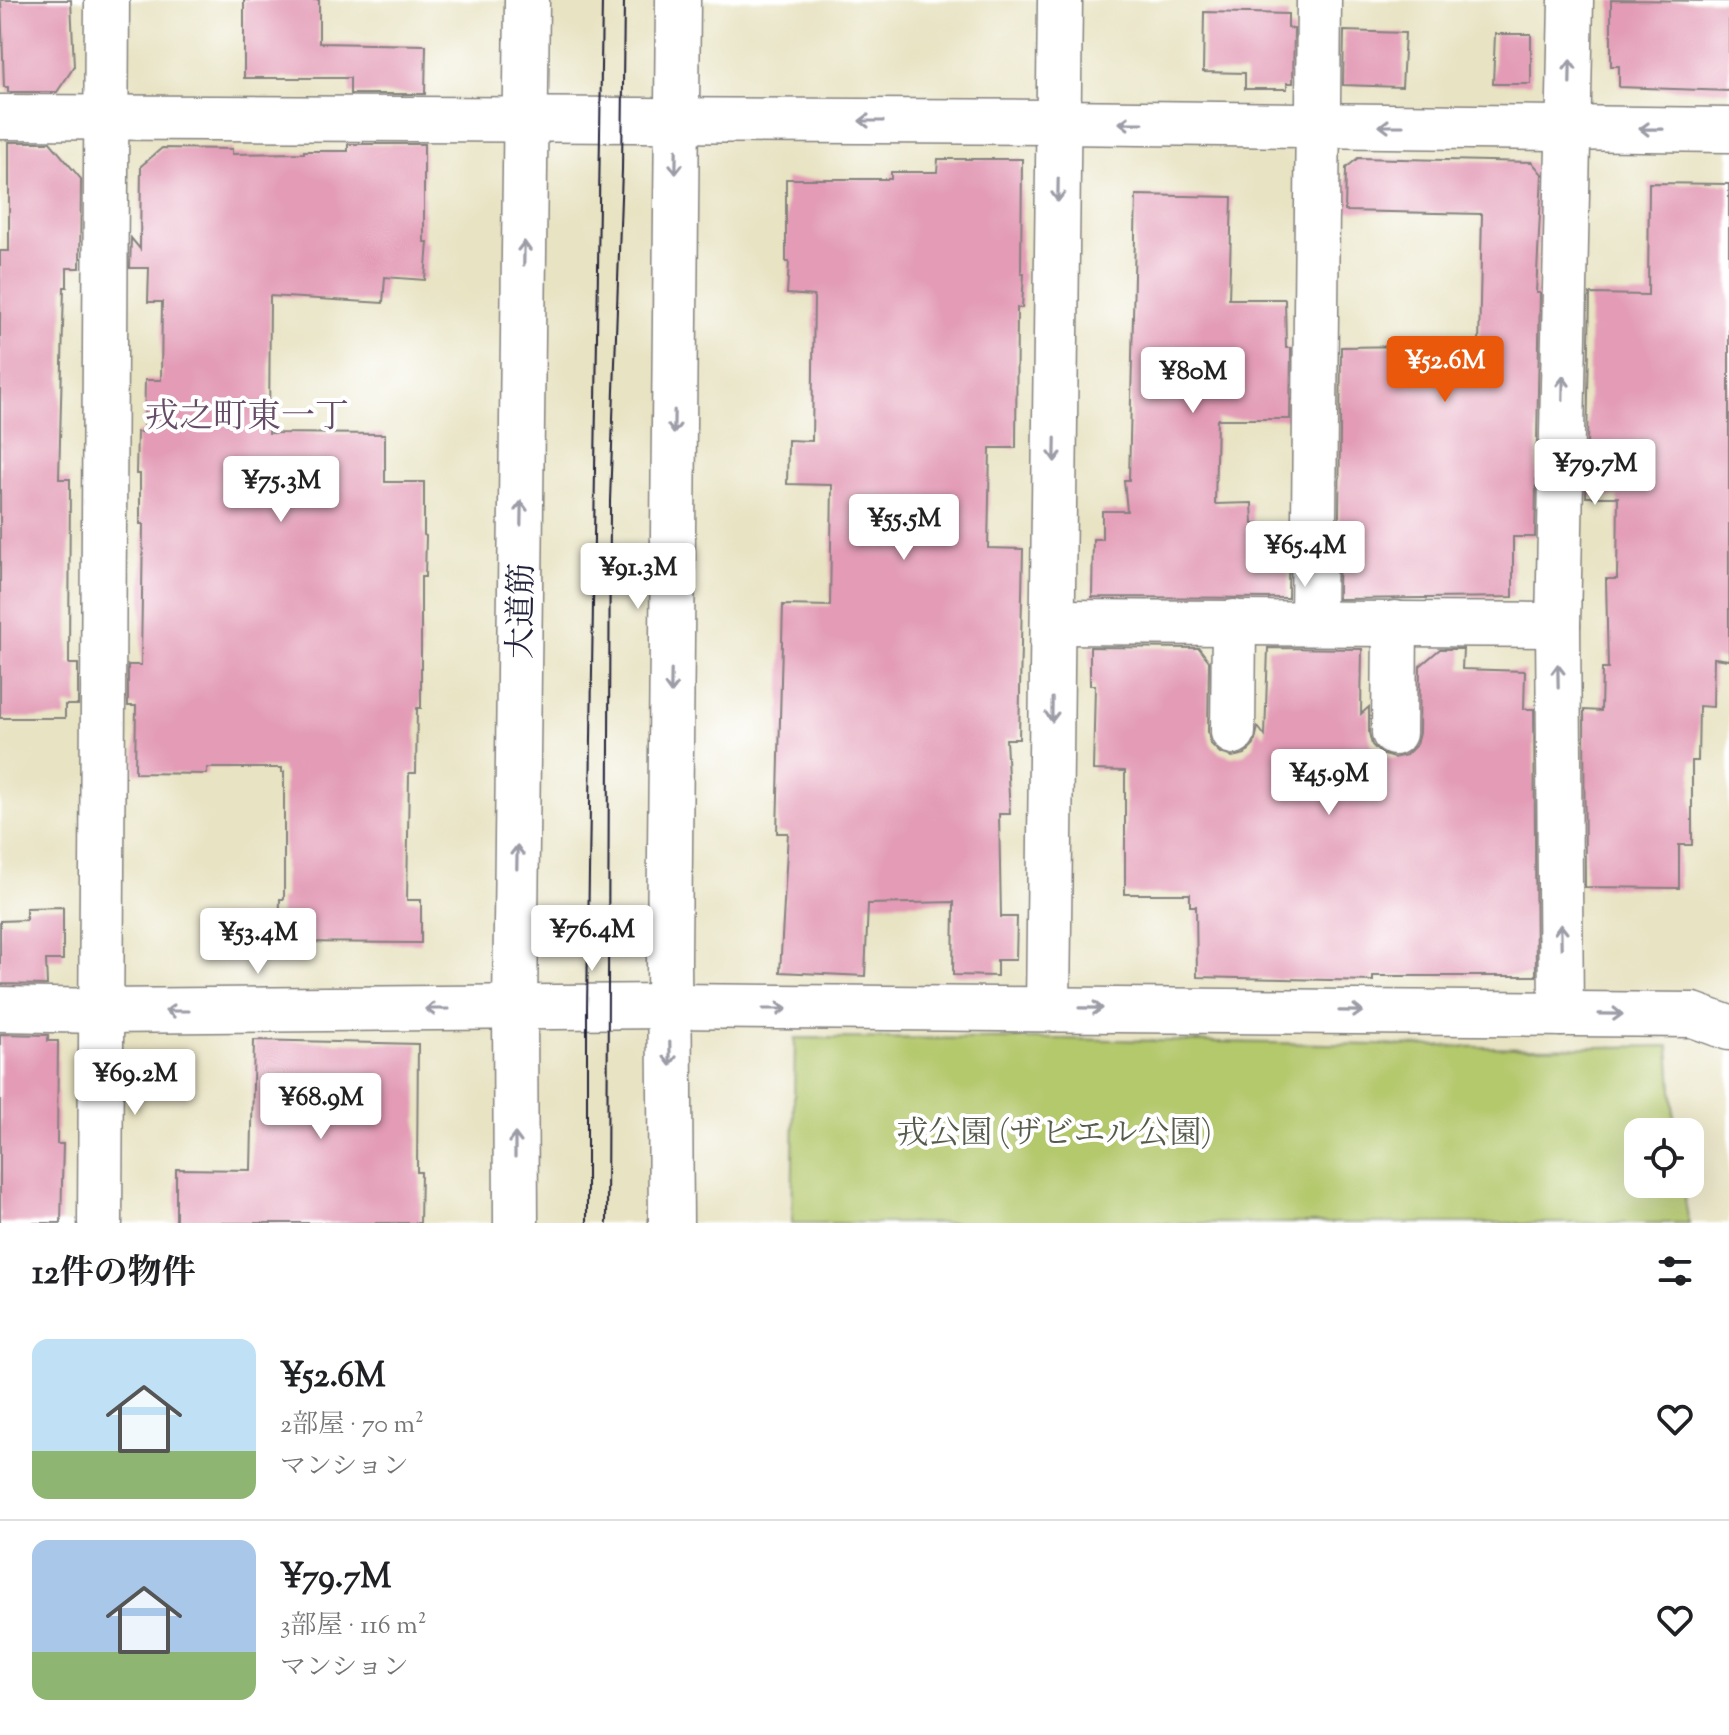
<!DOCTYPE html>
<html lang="ja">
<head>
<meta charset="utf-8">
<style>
  body { margin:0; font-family:"Sorts Mill Goudy","Noto Serif JP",serif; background:#f2f2f2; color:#202124; height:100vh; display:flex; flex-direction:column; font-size:30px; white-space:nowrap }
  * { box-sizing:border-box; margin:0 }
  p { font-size:26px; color:#757577 }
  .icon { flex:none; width:44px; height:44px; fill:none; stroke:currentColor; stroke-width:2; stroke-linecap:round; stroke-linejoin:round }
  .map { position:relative; height:1223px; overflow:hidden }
  .sheet { display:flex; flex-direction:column; background:#fff; flex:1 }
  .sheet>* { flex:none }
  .controls { position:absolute; left:1624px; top:1118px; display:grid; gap:16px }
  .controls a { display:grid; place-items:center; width:80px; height:80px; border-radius:16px; background:#fff; box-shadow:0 8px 32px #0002; font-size:40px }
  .price { position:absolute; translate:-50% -68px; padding:0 18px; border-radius:8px; background:#fff; color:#222; font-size:26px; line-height:52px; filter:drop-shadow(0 2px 4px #0008) }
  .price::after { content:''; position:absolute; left:50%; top:48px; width:24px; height:18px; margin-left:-12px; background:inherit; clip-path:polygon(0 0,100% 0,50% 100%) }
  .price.selected { background:#ea580c; color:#fff }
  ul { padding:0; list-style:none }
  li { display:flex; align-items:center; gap:24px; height:200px; padding:0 32px }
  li+li { border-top:2px solid #e0e0e0 }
  li span { display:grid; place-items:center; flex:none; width:224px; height:160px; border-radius:16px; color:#555 }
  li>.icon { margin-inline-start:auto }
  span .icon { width:96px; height:96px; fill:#fffc; stroke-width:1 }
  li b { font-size:34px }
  h2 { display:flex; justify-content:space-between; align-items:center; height:96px; padding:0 32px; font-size:34px }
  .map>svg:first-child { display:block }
  .green { fill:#b4c86c; stroke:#6b7554; stroke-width:2 }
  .building { fill:#e39bb6 }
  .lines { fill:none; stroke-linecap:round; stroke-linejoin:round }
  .street-casing { stroke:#85827f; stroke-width:47 }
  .secondary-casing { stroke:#85827f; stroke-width:47 }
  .street { stroke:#fff; stroke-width:44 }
  .secondary { stroke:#fff; stroke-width:44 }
  .tram { stroke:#22223b; stroke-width:2 }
  .oneway { stroke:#9c9ca7 }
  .labels { text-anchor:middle; stroke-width:8; stroke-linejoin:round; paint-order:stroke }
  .street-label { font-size:32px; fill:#22223b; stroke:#fff }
  .park-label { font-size:32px; fill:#555c4c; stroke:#fff }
  .neighbourhood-label { font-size:34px; fill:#664c66; stroke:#fff }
</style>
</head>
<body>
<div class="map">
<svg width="1729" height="1223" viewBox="0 0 1729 1223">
  <rect width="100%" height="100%" fill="#fff"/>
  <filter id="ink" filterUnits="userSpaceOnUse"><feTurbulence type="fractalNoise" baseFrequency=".0125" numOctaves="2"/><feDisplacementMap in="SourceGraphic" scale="16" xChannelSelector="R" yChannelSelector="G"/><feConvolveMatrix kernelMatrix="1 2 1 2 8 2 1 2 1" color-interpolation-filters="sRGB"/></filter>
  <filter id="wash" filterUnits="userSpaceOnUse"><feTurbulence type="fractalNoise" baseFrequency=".006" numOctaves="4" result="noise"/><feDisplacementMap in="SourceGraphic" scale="32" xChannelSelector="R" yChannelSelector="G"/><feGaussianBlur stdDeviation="1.8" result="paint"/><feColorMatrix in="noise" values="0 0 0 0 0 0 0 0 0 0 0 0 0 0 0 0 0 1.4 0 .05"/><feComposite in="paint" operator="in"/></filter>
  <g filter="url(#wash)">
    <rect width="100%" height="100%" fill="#e8e3c3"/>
    <polygon class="green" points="795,1038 1060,1039 1533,1048 1669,1046 1675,1132 1638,1132 1638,1184 1682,1184 1689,1223 792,1223"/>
    <g id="blocks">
      <g class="building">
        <polygon points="1,0 71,0 74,67 57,92 8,92 8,87 4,87"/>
        <polygon points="244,0 319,0 319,43 426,45 425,94 350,94 350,78 244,78"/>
        <polygon points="1611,0 1729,1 1729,91 1619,87 1619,66 1611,66"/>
        <polygon points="1204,12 1288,14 1288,28 1294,29 1293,83 1287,83 1287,89 1245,89 1245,73 1203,72"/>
        <polygon points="1344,31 1405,33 1402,87 1343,85"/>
        <polygon points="1495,34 1531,34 1531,84 1493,84"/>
        <polygon points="9,142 50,142 81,179 80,268 67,268 67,287 64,287 59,479 70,479 69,664 78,664 78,705 65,705 65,718 0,718 0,251 9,251"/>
        <polygon points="348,144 424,144 424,242 428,242 425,280 385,277 383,303 270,296 269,433 385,434 385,482 424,482 424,535 426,536 425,577 421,577 421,708 417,708 416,773 409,773 407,900 421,900 421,943 279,942 280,899 284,899 284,772 282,772 282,768 207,768 207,774 135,773 136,706 128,706 128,665 141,665 143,524 140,524 140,474 136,474 137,432 144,432 145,380 161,380 162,302 148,302 149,268 130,268 131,238 140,249 141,166 162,148 232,149 232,154 304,153 304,151 348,151"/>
        <polygon points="1358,158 1532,162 1542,174 1536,293 1540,293 1535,537 1513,537 1513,597 1338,599 1341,347 1479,345 1482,214 1345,211 1346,168"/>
        <polygon points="938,159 1022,159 1021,273 1024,273 1022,308 1017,308 1016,448 990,448 988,548 1023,549 1019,739 1006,739 1010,814 999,814 1001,917 1017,917 1016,960 997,960 997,976 953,975 954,902 868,904 865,976 780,972 788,833 777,833 783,605 830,606 832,485 787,484 788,440 812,441 814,296 787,294 789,262 786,262 786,179 891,179 891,172 937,172"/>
        <polygon points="1649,183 1729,184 1729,660 1714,658 1713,707 1699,706 1698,761 1692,761 1692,845 1679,845 1679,888 1585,887 1584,710 1601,711 1602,669 1608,669 1606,579 1617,579 1618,497 1586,497 1590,294 1648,295"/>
        <polygon points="1136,195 1232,197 1229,299 1285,299 1286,348 1291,348 1290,419 1217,419 1215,504 1252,503 1253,524 1289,524 1288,598 1092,597 1093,539 1102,539 1102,511 1127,511 1124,480 1129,480"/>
        <polygon points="1090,647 1199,648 1209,661 1208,732 1211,744 1220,753 1232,757 1245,754 1254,745 1258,727 1265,736 1268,648 1362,649 1361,714 1369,707 1369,733 1372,745 1381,754 1393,758 1406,755 1416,745 1419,733 1420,666 1440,649 1463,649 1462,669 1525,671 1524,709 1534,709 1536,976 1373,976 1373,981 1197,977 1196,906 1190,906 1190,894 1125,894 1125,771 1093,770 1095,685 1090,685"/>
        <polygon points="63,907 63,960 46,960 47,985 0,984 0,921 26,920 26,908"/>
        <polygon points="0,1034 48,1035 48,1041 58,1041 57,1144 63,1144 61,1223 0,1223"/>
        <polygon points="254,1040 418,1044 417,1172 421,1172 420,1223 176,1223 176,1169 251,1170"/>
      </g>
    </g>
  </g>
  <g filter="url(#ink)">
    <use href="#blocks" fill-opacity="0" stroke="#85827f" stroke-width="2"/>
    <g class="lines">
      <g class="street-casing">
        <g id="street">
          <polyline points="0,117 1058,122 1729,130"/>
          <polyline points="1053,622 1558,625"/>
          <polyline points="1313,623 1319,0"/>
          <polyline points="1233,732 1234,622"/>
          <polyline points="1394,733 1395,623"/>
          <polyline points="1048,1008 1060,0"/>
          <polyline points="0,1009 102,1011 669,1006"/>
          <polyline points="1561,1014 1558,625 1571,0"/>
          <polyline points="100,1223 107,0"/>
        </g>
      </g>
      <g class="secondary-casing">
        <g id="secondary">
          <polyline points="669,1006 1693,1015 1729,1028"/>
          <polyline points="516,1223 515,1008 527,0"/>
          <polyline points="671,1223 669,958 678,0"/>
        </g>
      </g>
      <use href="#street" class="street"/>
      <use href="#secondary" class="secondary"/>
      <g class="tram">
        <polyline points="587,1223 587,1007 602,0"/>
        <polyline points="607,1223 610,501 622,170 624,0"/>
      </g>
    </g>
    <defs><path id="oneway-shaft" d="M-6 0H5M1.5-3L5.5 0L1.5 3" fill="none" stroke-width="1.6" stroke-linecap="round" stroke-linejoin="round" transform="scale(2)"/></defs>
    <g class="oneway">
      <use href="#oneway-shaft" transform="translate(1570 72) rotate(-89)"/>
      <use href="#oneway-shaft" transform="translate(871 121) rotate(-180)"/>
      <use href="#oneway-shaft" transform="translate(1131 123) rotate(-179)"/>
      <use href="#oneway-shaft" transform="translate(1391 126) rotate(-180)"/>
      <use href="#oneway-shaft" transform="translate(1651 129) rotate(-179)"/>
      <use href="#oneway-shaft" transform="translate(676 162) rotate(91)"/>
      <use href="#oneway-shaft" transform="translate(1058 190) rotate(91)"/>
      <use href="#oneway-shaft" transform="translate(524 253) rotate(-89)"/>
      <use href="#oneway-shaft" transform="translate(1563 388) rotate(-89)"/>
      <use href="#oneway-shaft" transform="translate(674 422) rotate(91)"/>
      <use href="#oneway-shaft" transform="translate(1055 450) rotate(91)"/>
      <use href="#oneway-shaft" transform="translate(521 513) rotate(-89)"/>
      <use href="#oneway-shaft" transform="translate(1558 676) rotate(-91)"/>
      <use href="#oneway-shaft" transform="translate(671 682) rotate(91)"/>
      <use href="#oneway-shaft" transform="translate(1052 710) rotate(91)"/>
      <use href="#oneway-shaft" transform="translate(517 857) rotate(-89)"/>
      <use href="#oneway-shaft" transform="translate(1561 936) rotate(-91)"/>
      <use href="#oneway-shaft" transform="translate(1091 1008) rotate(1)"/>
      <use href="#oneway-shaft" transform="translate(437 1009) rotate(180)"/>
      <use href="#oneway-shaft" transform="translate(775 1009)"/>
      <use href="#oneway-shaft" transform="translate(177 1011) rotate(180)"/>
      <use href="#oneway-shaft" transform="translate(1351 1011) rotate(1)"/>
      <use href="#oneway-shaft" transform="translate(1611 1014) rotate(1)"/>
      <use href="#oneway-shaft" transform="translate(670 1054) rotate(89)"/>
      <use href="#oneway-shaft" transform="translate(515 1145) rotate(-90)"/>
    </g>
  </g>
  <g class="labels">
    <g class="street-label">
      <text transform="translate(520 611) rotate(-89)" y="11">大道筋</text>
    </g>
    <g class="park-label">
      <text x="1054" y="1143">戎公園 (ザビエル公園)</text>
    </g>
    <g class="neighbourhood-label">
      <text x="247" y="427">戎之町東一丁</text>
    </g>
  </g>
</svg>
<div class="controls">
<a><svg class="icon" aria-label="locate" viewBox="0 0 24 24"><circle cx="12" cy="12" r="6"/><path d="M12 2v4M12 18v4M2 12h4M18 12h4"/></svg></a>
</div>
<b class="price selected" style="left:1445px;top:404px">¥52.6M</b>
<b class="price" style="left:1193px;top:415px">¥80M</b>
<b class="price" style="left:1595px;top:507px">¥79.7M</b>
<b class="price" style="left:281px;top:524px">¥75.3M</b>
<b class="price" style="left:904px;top:562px">¥55.5M</b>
<b class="price" style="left:1305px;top:589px">¥65.4M</b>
<b class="price" style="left:638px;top:611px">¥91.3M</b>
<b class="price" style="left:1329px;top:817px">¥45.9M</b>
<b class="price" style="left:592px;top:973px">¥76.4M</b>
<b class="price" style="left:258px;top:976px">¥53.4M</b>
<b class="price" style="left:135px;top:1117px">¥69.2M</b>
<b class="price" style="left:321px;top:1141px">¥68.9M</b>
</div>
<section class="sheet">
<h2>12件の物件<svg class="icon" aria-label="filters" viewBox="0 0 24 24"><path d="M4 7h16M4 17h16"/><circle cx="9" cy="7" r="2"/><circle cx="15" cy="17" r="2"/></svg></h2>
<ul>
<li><span style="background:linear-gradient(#bfe0f5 70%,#8fb573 0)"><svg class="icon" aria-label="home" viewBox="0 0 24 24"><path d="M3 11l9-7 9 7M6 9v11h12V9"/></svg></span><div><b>¥52.6M</b><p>2部屋 · 70 m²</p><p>マンション</p></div><svg class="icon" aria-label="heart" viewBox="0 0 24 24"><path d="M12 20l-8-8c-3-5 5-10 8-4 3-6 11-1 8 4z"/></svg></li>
<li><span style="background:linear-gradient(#a9c7e8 70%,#8fb573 0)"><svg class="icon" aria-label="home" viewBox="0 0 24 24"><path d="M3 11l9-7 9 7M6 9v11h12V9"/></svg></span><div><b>¥79.7M</b><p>3部屋 · 116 m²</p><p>マンション</p></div><svg class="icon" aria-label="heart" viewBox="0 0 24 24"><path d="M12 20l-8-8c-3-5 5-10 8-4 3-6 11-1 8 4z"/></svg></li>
</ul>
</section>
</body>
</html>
